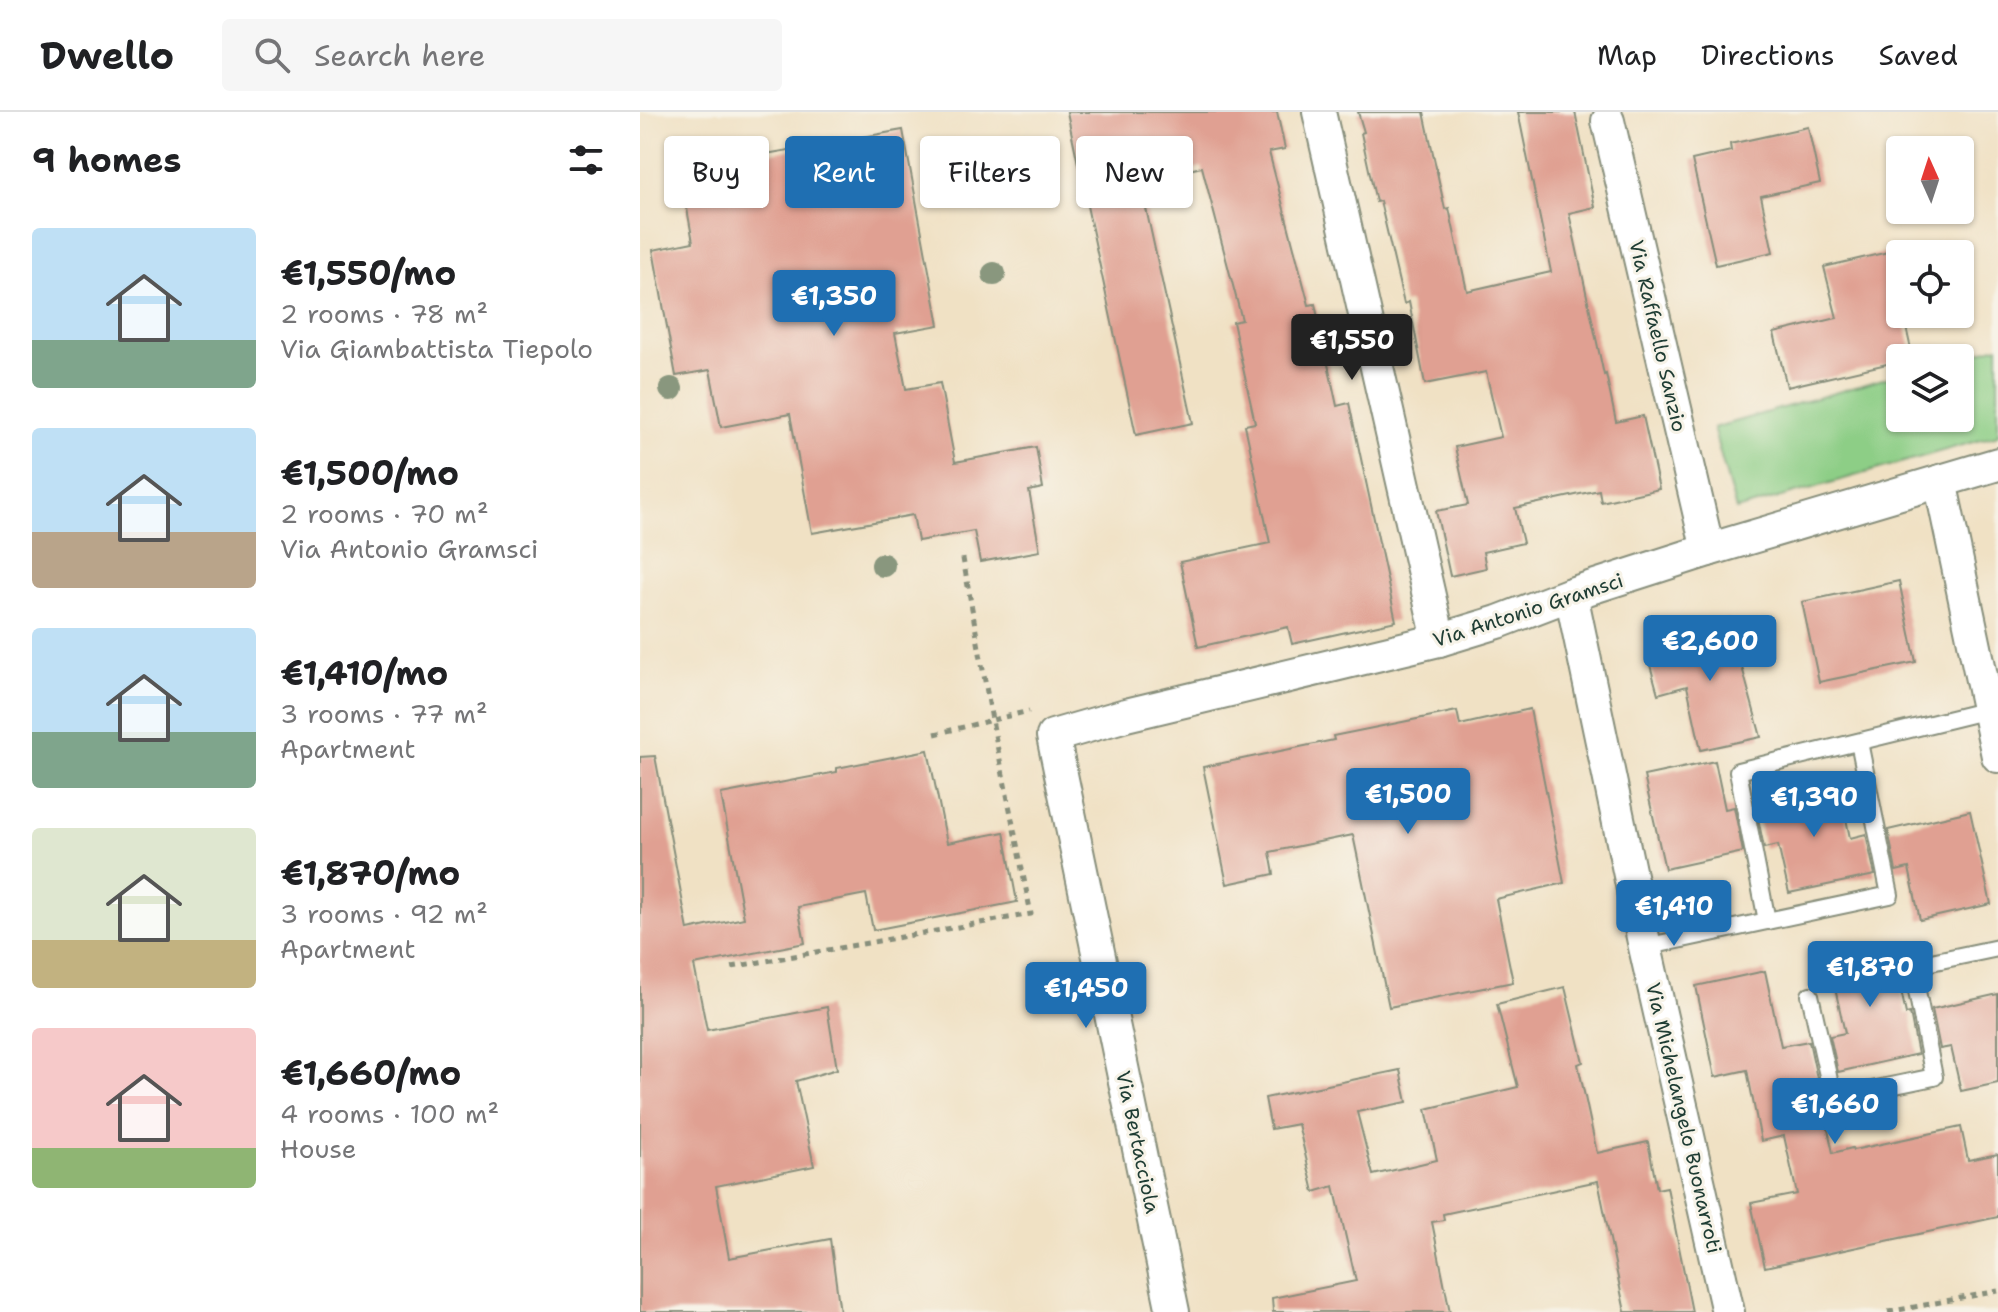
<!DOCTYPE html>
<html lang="en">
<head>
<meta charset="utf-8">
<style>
  body { margin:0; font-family:"Shantell Sans",sans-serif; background:#f6f6f6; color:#202124; height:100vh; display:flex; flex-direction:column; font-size:30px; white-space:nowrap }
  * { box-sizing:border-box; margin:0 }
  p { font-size:26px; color:#757577 }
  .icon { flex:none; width:44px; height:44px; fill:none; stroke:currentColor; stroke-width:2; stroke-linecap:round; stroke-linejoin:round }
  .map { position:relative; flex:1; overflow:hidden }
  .panel { display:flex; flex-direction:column; background:#fff; width:640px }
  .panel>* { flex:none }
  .hud { position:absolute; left:24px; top:24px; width:760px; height:72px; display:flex; gap:16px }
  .needle { width:52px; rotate:357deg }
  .fabs { position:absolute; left:1246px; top:24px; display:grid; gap:16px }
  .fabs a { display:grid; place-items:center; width:88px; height:88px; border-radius:8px; background:#fff; box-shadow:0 2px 6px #0004; font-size:40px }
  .price { position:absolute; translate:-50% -68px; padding:0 18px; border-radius:8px; background:#1f6fb2; color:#fff; font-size:26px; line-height:52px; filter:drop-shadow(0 2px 4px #0008) }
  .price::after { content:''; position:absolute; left:50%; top:48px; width:24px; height:18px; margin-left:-12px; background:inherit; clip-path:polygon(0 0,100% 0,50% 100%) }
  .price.on { background:#222; color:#fff }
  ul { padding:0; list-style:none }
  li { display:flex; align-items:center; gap:24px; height:200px; padding:0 32px }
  li span { display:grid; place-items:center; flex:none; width:224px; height:160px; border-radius:8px; color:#555 }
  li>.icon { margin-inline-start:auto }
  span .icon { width:96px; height:96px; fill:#fffc; stroke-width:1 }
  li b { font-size:34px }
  h2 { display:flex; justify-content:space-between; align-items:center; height:96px; padding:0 32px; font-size:34px }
  .tag { padding:0 28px; border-radius:8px; background:#fff; box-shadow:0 2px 6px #0004; font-size:28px; line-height:72px }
  .tag.on { background:#1f6fb2; color:#fff }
  header { display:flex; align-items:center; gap:48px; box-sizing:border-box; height:112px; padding:0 40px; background:#fff; border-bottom:2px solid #e0e0e0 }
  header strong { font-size:38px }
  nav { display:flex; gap:44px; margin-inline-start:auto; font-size:28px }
  .search { width:560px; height:72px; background:#f6f6f6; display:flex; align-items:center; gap:20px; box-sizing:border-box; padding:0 28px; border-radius:8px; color:#757577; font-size:30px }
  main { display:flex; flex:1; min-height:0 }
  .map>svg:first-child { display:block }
  .green { fill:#8dce86; stroke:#56865d; stroke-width:2 }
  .building { fill:#e0a092 }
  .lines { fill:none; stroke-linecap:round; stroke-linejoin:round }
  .lane-casing { stroke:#888f7c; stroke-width:20 }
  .street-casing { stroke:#888f7c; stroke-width:36 }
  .path { stroke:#888f7c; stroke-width:5; stroke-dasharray:6 6; stroke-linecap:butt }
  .lane { stroke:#fff; stroke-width:16 }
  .street { stroke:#fff; stroke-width:32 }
  .tree { fill:#89977e }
  .labels { text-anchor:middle; stroke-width:6; stroke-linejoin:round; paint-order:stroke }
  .street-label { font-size:20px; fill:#1f3d34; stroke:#f7f3e8 }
</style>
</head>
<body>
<header>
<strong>Dwello</strong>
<div class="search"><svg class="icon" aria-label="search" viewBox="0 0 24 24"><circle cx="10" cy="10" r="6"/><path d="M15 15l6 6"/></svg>Search here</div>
<nav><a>Map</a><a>Directions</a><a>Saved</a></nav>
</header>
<main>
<section class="panel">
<h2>9 homes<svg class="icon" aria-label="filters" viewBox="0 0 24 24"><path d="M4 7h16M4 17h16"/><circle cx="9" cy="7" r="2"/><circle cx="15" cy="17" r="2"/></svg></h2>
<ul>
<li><span style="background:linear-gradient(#bfe0f5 70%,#7fa58c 0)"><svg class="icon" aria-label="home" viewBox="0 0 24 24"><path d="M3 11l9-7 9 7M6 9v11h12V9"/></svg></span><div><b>€1,550/mo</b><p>2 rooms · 78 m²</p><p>Via Giambattista Tiepolo</p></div></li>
<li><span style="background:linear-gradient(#bfe0f5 65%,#b9a48a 0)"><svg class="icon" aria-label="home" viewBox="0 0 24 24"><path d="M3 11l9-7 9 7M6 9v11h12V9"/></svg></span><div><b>€1,500/mo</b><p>2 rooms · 70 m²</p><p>Via Antonio Gramsci</p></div></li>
<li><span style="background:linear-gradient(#bfe0f5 65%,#7fa58c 0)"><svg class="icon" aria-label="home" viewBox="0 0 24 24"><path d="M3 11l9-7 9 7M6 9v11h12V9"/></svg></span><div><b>€1,410/mo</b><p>3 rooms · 77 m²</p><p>Apartment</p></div></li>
<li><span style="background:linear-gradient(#dfe7d0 70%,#c2b280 0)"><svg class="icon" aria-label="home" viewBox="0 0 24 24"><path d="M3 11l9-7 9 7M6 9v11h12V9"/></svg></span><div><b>€1,870/mo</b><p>3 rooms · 92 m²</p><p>Apartment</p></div></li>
<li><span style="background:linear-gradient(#f6c9c9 75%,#8fb573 0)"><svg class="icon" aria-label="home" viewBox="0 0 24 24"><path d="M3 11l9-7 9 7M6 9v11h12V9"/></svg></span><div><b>€1,660/mo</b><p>4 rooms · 100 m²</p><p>House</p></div></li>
</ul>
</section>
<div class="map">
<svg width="1358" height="1200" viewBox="0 0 1358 1200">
  <rect width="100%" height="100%" fill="#f7f3e8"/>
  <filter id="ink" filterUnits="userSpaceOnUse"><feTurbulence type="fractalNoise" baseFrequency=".0125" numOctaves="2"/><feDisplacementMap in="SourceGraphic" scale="16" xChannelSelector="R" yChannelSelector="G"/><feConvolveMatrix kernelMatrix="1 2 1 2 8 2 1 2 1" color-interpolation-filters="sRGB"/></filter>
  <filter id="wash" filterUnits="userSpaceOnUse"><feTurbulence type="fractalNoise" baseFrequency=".006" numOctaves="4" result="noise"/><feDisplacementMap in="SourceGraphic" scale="32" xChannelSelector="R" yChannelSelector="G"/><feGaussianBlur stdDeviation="1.8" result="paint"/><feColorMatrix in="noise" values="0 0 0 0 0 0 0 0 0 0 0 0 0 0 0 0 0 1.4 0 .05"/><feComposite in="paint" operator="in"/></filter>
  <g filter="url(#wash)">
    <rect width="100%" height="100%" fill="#f0e1c4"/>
    <polygon class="green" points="1358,234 1358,323 1096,398 1073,316 1260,262 1260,306 1320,306 1320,246 1316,246"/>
    <g id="blocks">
      <g class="building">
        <polygon points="427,0 637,0 645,37 629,40 669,193 675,192 697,294 709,291 756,509 652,532 648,515 558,535 540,450 630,431 605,313 615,311 593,210 602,208 562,55 500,69 553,311 496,323"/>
        <polygon points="718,0 784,0 805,97 809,96 827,179 911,160 878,0 935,0 955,95 929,101 964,263 966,262 976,310 1003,304 1019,377 961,390 959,378 875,396 883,431 843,440 846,456 810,464 796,399 828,393 815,335 861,325 846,260 785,272 769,190 764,192 740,89 736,90 721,21 724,20"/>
        <polygon points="1168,15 1180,71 1121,84 1133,140 1076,153 1052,48 1091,39 1090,32"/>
        <polygon points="263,18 299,213 255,221 266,277 300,271 315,350 396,335 403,376 389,379 400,439 340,450 334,419 278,429 273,403 172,421 150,302 81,315 70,258 36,264 13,138 53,130 40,57"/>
        <polygon points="1248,140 1260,191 1260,202 1263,202 1273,246 1260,246 1260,249 1147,275 1134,221 1197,206 1184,155"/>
        <polygon points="1259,469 1276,550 1179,570 1162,490"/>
        <polygon points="1089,507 1121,625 1061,638 1047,574 1018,582 1010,553 1031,548 1024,524"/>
        <polygon points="890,597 924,771 856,787 873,870 749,895 713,723 630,740 634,762 587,772 563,655 694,628 693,624 817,599 820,613"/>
        <polygon points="288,638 307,731 364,720 377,790 233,818 226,782 158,795 165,831 54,853 67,918 187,895 197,957 156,969 174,1054 76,1074 89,1146 190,1127 200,1200 0,1200 0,645 15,644 48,818 104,806 81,682 197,660 197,656"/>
        <polygon points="1075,649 1085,697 1094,695 1103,740 1025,757 1004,664"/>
        <polygon points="1199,673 1210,726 1226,722 1235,763 1149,781 1138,733 1124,736 1115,691"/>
        <polygon points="1330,699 1351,792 1280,808 1269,756 1256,759 1248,718"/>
        <polygon points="1251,831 1266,902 1270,901 1278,942 1198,960 1190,924 1205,921 1188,845"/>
        <polygon points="1125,859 1141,934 1169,929 1193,1041 1212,1036 1213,1038 1321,1015 1328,1048 1358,1042 1358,1105 1125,1155 1111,1091 1157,1082 1144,1024 1121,1029 1107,958 1075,965 1056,874"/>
        <polygon points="925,875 943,950 938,952 957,1041 1008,1030 1017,1077 1027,1075 1052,1200 985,1200 958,1069 803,1102 804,1108 792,1110 810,1200 633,1200 632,1186 716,1169 694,1074 674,1080 658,1012 631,1017 625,986 760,958 767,990 717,1000 733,1063 797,1048 786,997 878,975 857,892"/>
        <polygon points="1358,882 1358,971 1321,979 1311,935 1300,937 1292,897"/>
      </g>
    </g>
  </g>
  <g filter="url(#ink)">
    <use href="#blocks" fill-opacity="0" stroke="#888f7c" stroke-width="2"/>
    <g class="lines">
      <g class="lane-casing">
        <g id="lane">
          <polyline points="1219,630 1250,783 1127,809 1098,659 1348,598"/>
          <polyline points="1005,835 1127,809"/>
          <polyline points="1170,883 1193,986 1294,965 1272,854 1358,836"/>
        </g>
      </g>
      <g class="street-casing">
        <g id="street">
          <polyline points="679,0 799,528"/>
          <polyline points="968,9 1068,438"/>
          <polyline points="1300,369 1358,644"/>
          <polyline points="931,482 1005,835 1088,1200"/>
          <polyline points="533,1200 413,624 486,603 799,528 858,510 931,482 1068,438 1358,352"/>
        </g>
      </g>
      <g class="path">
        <polyline points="295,622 389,599"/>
        <polyline points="92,855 391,802 352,608 322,441"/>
        <polyline points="1248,1200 1358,1179"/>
      </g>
      <use href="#lane" class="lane"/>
      <use href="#street" class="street"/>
    </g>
    <g class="tree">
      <circle cx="354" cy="162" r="12"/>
      <circle cx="31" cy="277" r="12"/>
      <circle cx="243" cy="453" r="12"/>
    </g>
  </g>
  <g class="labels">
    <g class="street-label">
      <text transform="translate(1018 224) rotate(77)" y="7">Via Raffaello Sanzio</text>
      <text transform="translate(888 498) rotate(-18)" y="7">Via Antonio Gramsci</text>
      <text transform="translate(1044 1006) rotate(77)" y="7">Via Michelangelo Buonarroti</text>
      <text transform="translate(498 1030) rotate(78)" y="7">Via Bertacciola</text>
    </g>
  </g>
</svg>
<div class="fabs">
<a><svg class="needle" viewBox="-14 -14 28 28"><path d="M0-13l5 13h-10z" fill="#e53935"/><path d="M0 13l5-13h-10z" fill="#757577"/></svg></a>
<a><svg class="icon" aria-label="locate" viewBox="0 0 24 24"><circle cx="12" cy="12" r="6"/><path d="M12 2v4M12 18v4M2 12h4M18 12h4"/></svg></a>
<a><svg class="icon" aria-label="layers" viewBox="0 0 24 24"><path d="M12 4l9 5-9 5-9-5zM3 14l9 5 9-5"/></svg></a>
</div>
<b class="price" style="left:194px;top:226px">€1,350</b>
<b class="price on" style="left:712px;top:270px">€1,550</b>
<b class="price" style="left:1070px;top:571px">€2,600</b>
<b class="price" style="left:768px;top:724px">€1,500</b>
<b class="price" style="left:1174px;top:727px">€1,390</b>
<b class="price" style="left:1034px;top:836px">€1,410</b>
<b class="price" style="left:1230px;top:897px">€1,870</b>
<b class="price" style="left:446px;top:918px">€1,450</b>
<b class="price" style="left:1195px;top:1034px">€1,660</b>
<div class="hud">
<a class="tag">Buy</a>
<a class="tag on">Rent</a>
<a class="tag">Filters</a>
<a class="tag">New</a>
</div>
</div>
</main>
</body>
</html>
